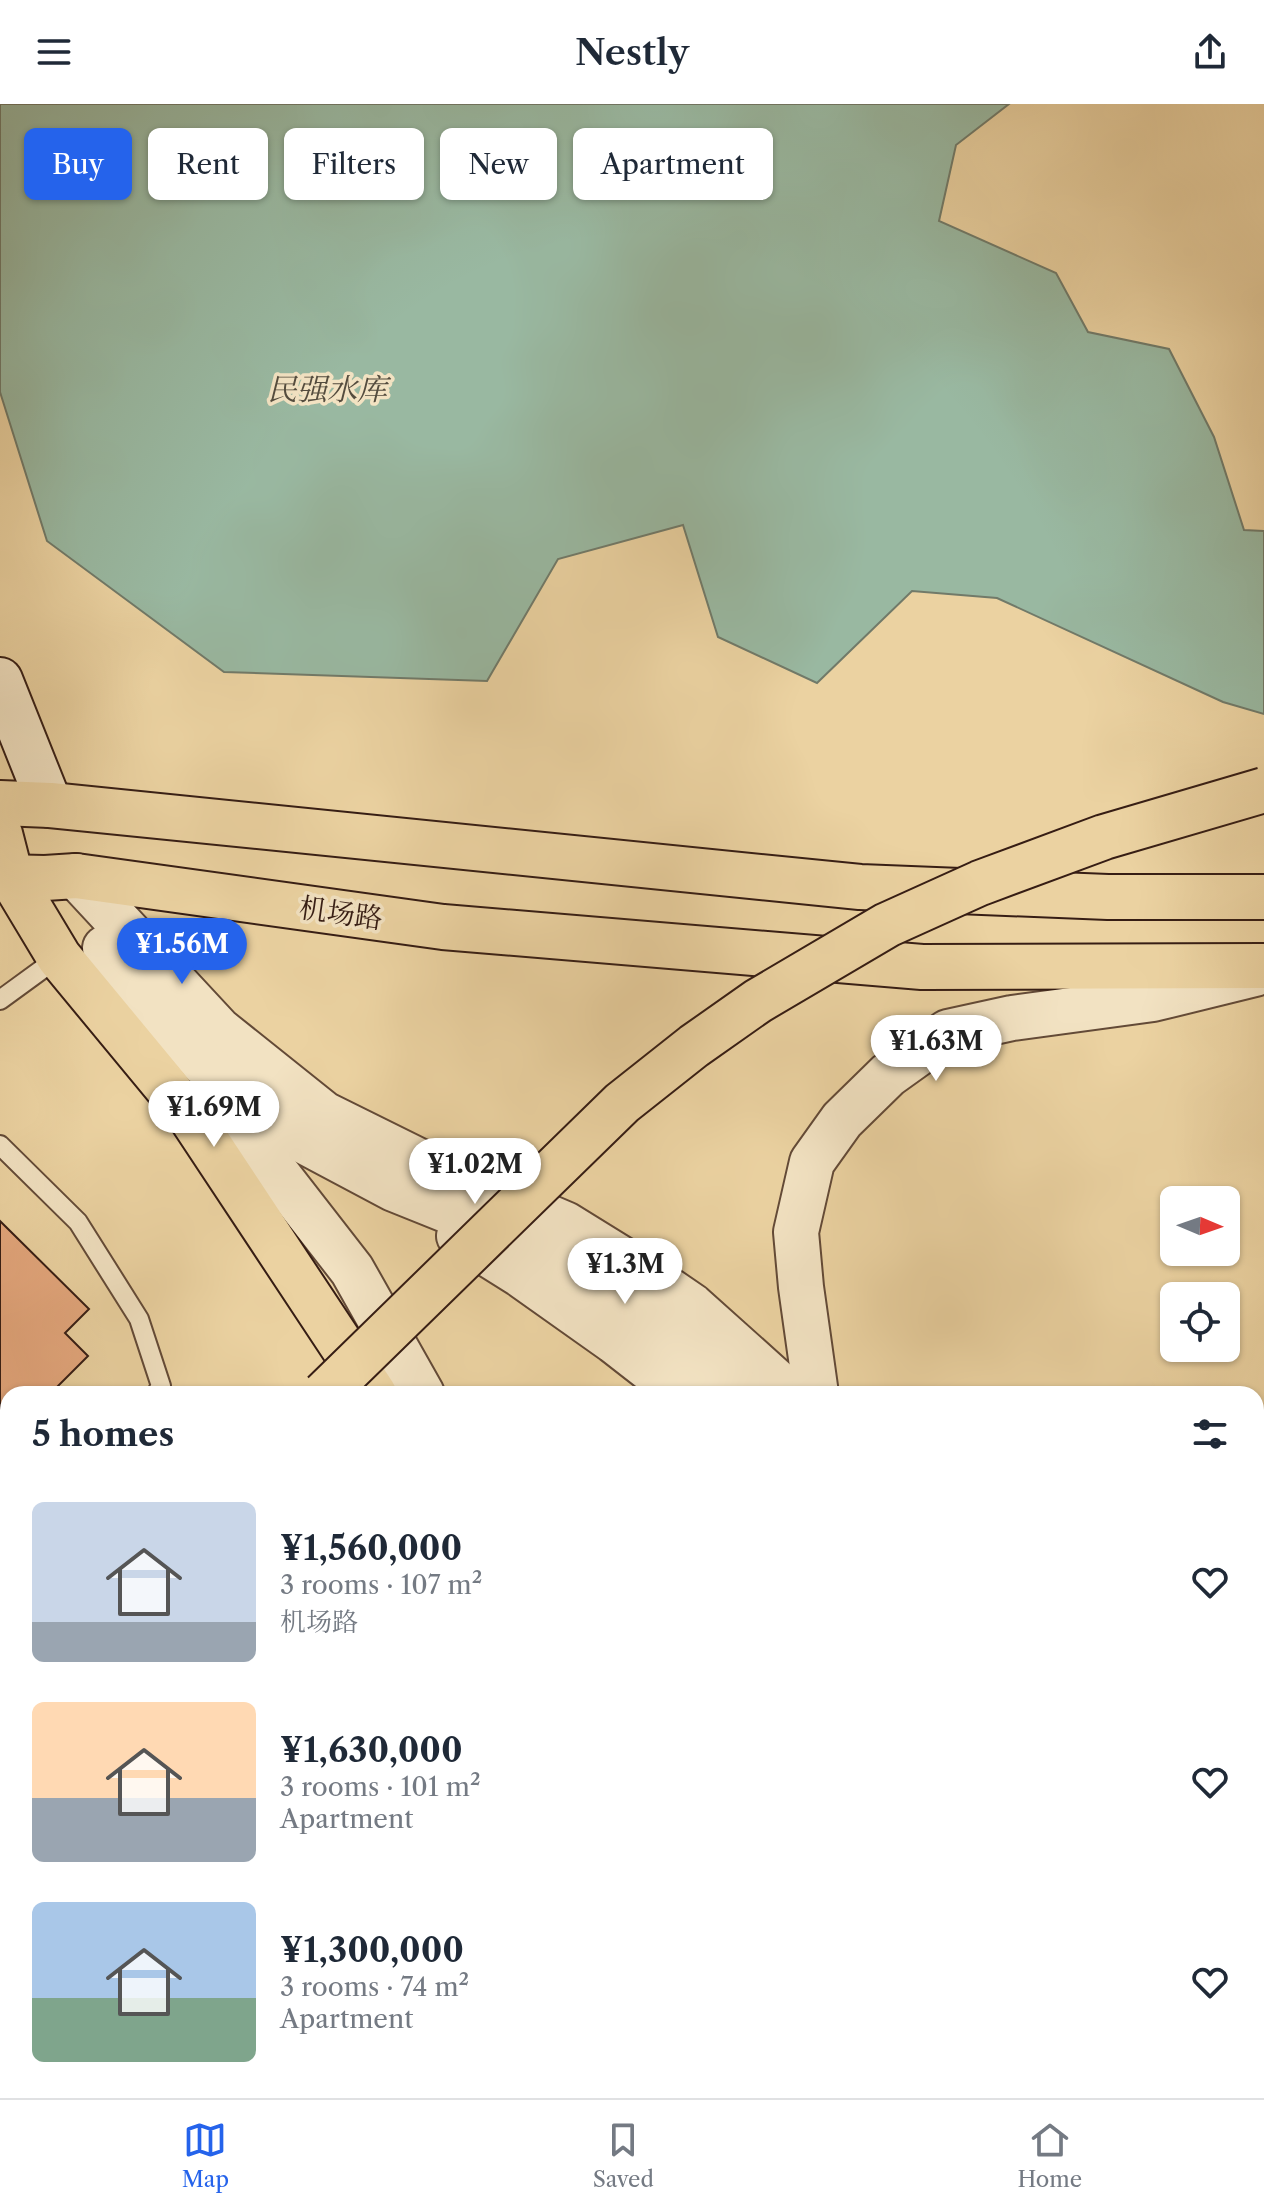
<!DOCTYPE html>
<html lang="en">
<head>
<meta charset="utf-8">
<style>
  body { margin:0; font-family:"Libre Caslon Text","Noto Serif SC",serif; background:#f6f6f7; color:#1f2937; height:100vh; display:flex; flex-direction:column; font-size:30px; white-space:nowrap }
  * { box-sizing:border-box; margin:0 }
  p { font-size:26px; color:#747a83 }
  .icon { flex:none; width:44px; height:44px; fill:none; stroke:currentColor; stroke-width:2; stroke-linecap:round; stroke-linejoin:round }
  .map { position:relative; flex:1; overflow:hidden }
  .details { position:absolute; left:0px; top:1282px; width:1264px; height:712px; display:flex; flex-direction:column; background:#fff; border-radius:24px 24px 0 0; box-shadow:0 2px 6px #0004 }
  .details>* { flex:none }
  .banner { position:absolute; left:24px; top:24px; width:800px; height:72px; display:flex; gap:16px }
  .needle { width:52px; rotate:92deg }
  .fabs { position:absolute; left:1160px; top:1082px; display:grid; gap:16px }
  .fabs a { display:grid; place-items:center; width:80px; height:80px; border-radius:12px; background:#fff; box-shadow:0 2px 6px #0004; font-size:40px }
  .price { position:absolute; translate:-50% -68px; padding:0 18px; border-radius:28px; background:#fff; color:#222; font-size:26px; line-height:52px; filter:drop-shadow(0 2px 4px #0008) }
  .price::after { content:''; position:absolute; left:50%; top:48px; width:24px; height:18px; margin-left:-12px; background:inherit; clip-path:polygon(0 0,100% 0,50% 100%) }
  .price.on { background:#2563eb; color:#fff }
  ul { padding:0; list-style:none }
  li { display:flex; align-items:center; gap:24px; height:200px; padding:0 32px }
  li span { display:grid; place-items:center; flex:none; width:224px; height:160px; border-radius:12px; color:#555 }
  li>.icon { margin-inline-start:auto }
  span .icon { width:96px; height:96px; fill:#fffc; stroke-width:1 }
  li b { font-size:34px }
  h2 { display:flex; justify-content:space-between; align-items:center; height:96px; padding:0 32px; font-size:34px }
  .chip { padding:0 28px; border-radius:12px; background:#fff; box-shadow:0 2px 6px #0004; font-size:28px; line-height:72px }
  .chip.on { background:#2563eb; color:#fff }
  header { display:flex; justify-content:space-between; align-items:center; height:104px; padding:0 32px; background:#fff; font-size:36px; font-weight:600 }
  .dock { display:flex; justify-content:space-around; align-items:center; height:112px; border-top:2px solid #e0e1e3; background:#fff; font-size:22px; color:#747a83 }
  .dock a { display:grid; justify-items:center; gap:4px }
  .dock .on { color:#2563eb }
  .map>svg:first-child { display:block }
  .water { fill:#99b8a1; stroke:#717a69; stroke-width:2 }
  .building { fill:#e4a77d; stroke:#361d14; stroke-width:2 }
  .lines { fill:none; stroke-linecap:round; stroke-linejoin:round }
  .service-casing { stroke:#634a37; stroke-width:22 }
  .tertiary-casing { stroke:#634a37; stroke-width:48 }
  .secondary-casing { stroke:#361d14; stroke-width:48 }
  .primary-casing { stroke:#361d14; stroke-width:48 }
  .service { stroke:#f2e2c2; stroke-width:18 }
  .tertiary { stroke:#f2e2c2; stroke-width:44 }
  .secondary { stroke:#f2e2c2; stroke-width:44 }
  .primary { stroke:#ebd2a1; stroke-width:44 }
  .primary-bridge-casing { stroke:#361d14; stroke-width:48; stroke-linecap:butt }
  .primary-bridge { stroke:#ebd2a1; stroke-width:44 }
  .labels { text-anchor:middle; stroke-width:7; stroke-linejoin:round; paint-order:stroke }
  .street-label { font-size:28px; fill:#361d14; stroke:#f2e2c2 }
  .water-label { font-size:30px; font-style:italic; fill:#544c3e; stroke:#f2e2c2 }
</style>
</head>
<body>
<header><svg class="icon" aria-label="menu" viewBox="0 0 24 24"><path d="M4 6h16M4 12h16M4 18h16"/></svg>Nestly<svg class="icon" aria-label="share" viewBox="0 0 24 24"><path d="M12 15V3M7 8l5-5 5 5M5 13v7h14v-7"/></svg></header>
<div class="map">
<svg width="1264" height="1994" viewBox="0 0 1264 1994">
  <rect width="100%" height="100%" fill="#ebd2a1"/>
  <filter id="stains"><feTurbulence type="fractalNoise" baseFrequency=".0025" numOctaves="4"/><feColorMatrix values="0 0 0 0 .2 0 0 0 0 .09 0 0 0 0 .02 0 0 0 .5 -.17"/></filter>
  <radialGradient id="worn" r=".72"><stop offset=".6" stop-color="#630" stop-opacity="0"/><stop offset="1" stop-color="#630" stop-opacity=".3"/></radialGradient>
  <polygon class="water" points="0,0 1009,0 956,41 939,117 1056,169 1088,228 1169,245 1214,333 1244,426 1264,427 1264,610 1223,598 997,494 912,487 817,579 718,533 683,421 558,455 487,577 224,568 47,437 0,288"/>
  <polygon class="building" points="0,1117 89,1205 65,1229 88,1252 50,1290 8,1290 8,1333 0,1325"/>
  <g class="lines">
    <g class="service-casing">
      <g id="service">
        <polyline points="0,896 59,853"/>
        <polyline points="0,1041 78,1118 139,1215 161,1282 156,1290"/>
        <polyline points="0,1397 8,1403"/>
      </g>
    </g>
    <g class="tertiary-casing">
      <g id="tertiary">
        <polyline points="76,772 219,926 324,1010 431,1063 565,1120 641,1167 692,1202 790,1290"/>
        <polyline points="105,844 203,959 283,1026 394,1085 556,1150 661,1220 743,1290"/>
        <polyline points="220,996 352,1166 422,1290"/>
        <polyline points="459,1132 521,1171 614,1237 682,1290"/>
        <polyline points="816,1290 801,1183 796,1128 812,1058 842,1016 888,971 948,928 1012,914 1153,895 1255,870"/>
        <polyline points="1256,1733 1264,1741"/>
        <polyline points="1256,1812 1264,1805"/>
        <polyline points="1256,1871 1264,1879"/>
        <polyline points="1256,1937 1264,1929"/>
        <polyline points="41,1994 49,1986"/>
        <polyline points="1002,1994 1010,1986"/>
        <polyline points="1072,1994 1080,1986"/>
        <polyline points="1198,1994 1207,1986"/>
      </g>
    </g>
    <g class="secondary-casing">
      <polyline id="secondary" points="0,576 50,701"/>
    </g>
    <g class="primary-casing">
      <g id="primary">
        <polyline points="0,699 50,701 860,783 1108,793 1264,793"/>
        <polyline points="0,730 11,773 59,853 188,1009 374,1290"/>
        <polyline points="0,773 45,774 76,772 443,823 922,863 1264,862"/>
        <polyline points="0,1616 8,1608"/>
        <polyline points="0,1811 8,1806"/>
        <polyline points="1229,1994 1237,1986"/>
      </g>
    </g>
    <use href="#service" class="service"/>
    <use href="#tertiary" class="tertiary"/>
    <use href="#secondary" class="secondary"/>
    <use href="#primary" class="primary"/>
    <g class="primary-bridge-casing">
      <polyline id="primary-bridge" points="324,1290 622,999 694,942 758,897 887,821 980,779 1104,733 1264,686"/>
    </g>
    <use href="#primary-bridge" class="primary-bridge"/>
  </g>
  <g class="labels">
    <g class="street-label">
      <text transform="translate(341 809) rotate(8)" y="10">机场路</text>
    </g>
    <g class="water-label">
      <text x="327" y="296">民强水库</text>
    </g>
  </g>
  <rect width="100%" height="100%" filter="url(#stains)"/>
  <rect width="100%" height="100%" fill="url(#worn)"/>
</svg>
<div class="fabs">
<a><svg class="needle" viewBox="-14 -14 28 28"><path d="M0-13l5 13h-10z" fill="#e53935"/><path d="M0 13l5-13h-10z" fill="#747a83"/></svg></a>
<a><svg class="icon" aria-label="locate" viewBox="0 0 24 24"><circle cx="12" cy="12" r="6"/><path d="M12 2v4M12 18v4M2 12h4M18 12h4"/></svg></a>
</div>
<b class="price on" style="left:182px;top:882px">¥1.56M</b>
<b class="price" style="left:936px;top:979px">¥1.63M</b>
<b class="price" style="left:214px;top:1045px">¥1.69M</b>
<b class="price" style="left:475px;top:1102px">¥1.02M</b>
<b class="price" style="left:625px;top:1202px">¥1.3M</b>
<div class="banner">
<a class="chip on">Buy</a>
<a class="chip">Rent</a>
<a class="chip">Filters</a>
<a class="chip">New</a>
<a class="chip">Apartment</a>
</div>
<section class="details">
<h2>5 homes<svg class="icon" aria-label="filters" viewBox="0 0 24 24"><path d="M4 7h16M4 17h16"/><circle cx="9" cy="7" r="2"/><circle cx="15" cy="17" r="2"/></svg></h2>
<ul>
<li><span style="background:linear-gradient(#c9d6e8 75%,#9aa5b1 0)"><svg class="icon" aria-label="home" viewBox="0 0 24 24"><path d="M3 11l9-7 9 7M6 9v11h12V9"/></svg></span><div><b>¥1,560,000</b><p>3 rooms · 107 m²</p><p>机场路</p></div><svg class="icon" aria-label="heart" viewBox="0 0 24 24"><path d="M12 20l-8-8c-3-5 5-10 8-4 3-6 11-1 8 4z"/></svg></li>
<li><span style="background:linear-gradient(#ffd9b3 60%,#9aa5b1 0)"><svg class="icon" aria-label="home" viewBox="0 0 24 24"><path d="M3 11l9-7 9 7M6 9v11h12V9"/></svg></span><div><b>¥1,630,000</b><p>3 rooms · 101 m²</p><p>Apartment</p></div><svg class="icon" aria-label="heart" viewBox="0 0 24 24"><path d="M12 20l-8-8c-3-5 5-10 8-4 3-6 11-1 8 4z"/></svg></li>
<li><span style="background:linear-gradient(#a9c7e8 60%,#7fa58c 0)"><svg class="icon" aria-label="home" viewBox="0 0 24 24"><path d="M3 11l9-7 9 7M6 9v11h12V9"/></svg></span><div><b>¥1,300,000</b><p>3 rooms · 74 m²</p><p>Apartment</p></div><svg class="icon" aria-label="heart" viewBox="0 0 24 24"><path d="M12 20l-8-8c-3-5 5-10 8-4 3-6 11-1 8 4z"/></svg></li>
</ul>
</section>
</div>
<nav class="dock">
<a class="on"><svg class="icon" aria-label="map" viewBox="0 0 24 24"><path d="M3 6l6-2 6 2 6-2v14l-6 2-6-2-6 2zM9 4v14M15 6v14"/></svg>Map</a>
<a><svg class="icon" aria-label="saved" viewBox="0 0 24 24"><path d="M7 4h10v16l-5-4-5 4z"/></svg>Saved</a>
<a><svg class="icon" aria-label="home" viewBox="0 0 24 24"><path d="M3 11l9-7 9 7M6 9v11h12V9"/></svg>Home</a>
</nav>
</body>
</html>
